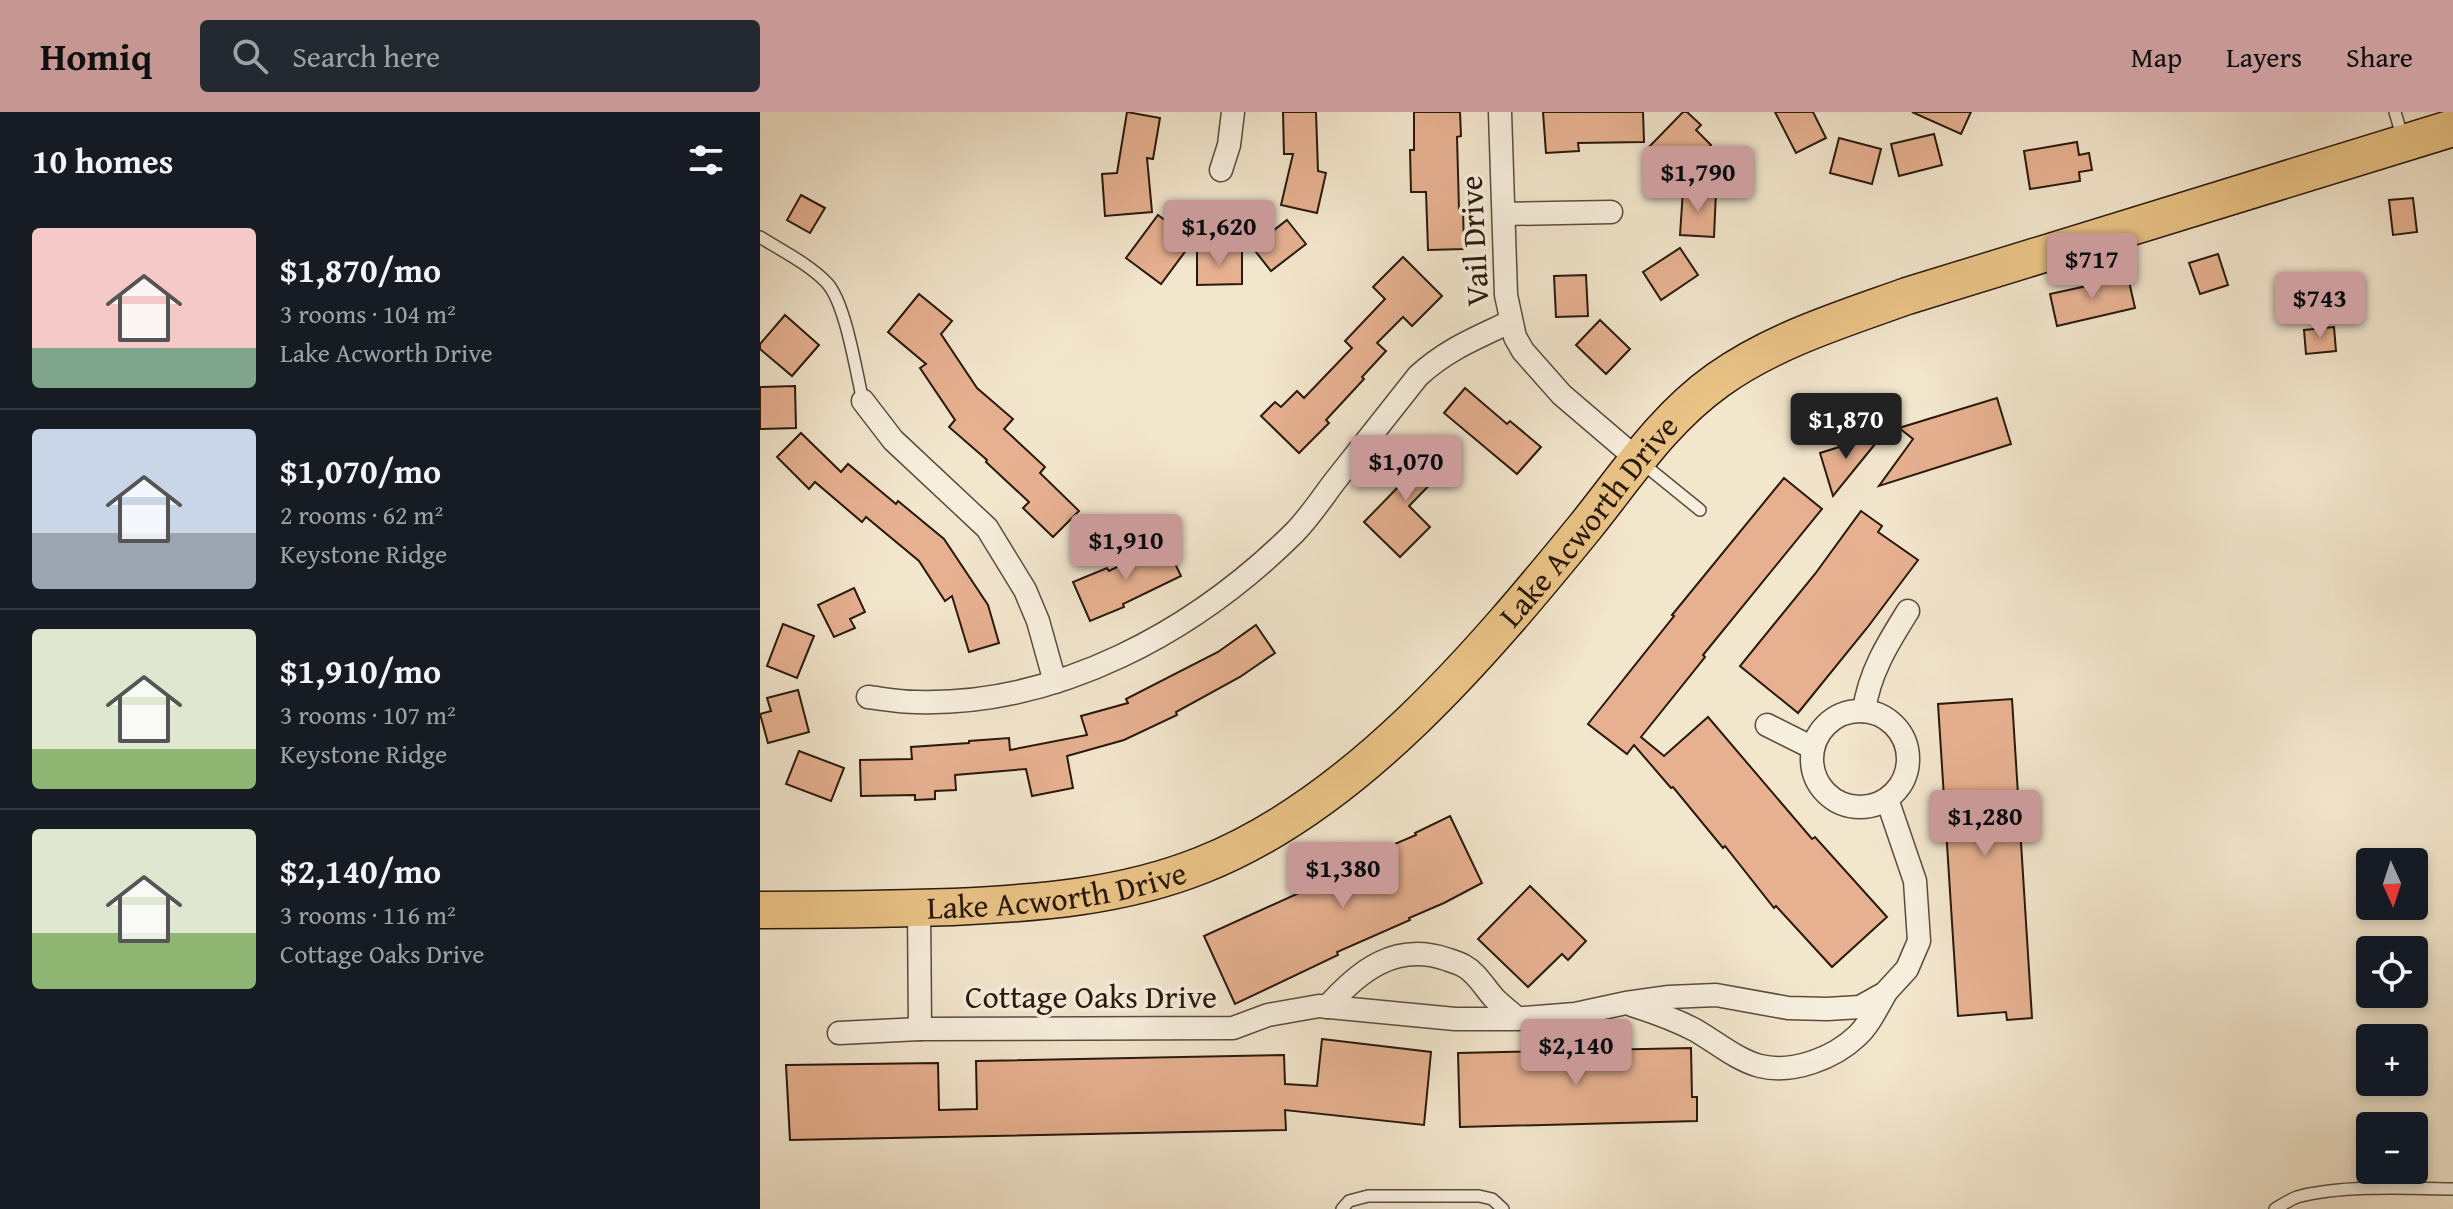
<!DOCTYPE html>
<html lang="en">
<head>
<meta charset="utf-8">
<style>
  body { margin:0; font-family:"Gentium Book Plus",serif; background:#242831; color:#f1f3f6; height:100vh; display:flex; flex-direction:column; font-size:30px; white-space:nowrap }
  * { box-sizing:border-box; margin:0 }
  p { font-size:26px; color:#9ea1a6 }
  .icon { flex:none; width:44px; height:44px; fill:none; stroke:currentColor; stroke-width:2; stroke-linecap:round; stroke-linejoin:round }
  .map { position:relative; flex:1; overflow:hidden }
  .side { display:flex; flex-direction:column; background:#171b24; width:760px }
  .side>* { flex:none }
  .needle { width:52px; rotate:177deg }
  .fabs { position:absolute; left:1596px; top:736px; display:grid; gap:16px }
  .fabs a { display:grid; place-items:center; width:72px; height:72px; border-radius:8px; background:#171b24; box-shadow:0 4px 12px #0003; font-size:40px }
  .price { position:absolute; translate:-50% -68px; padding:0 18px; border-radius:8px; background:#c59692; color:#111; font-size:26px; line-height:52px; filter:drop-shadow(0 2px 4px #0008) }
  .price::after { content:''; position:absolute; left:50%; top:48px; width:24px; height:18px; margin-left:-12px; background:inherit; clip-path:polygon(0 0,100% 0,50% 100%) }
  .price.active { background:#222; color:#fff }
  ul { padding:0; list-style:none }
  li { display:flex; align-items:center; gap:24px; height:200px; padding:0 32px }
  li+li { border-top:2px solid #363941 }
  li span { display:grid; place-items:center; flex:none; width:224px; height:160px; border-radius:8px; color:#555 }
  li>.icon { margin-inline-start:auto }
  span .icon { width:96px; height:96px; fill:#fffc; stroke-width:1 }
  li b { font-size:34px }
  h2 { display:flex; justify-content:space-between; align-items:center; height:96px; padding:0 32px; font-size:34px }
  header { display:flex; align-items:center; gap:48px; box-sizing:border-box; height:112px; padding:0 40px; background:#c59692; color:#111 }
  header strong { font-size:38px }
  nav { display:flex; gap:44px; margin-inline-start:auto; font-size:28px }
  .search { width:560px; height:72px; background:#242831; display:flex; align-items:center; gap:20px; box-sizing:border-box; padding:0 28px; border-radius:8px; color:#9ea1a6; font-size:30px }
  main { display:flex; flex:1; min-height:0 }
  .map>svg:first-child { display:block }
  .building { fill:#e7b191; stroke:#29190d; stroke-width:2 }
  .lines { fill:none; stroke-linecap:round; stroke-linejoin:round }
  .service-casing { stroke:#5b4c3d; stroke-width:14 }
  .minor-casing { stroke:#5b4c3d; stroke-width:25 }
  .primary-casing { stroke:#29190d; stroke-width:39 }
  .service { stroke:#f7efde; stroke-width:11 }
  .minor { stroke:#f7efde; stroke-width:22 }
  .primary { stroke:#e9c386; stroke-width:36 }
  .labels { text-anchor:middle; stroke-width:7; stroke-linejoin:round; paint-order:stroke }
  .street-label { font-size:32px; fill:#29190d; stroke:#f7efde }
</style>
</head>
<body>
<header>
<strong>Homiq</strong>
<div class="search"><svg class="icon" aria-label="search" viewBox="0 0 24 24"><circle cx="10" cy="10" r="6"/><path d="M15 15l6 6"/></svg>Search here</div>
<nav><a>Map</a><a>Layers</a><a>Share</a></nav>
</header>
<main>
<section class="side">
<h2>10 homes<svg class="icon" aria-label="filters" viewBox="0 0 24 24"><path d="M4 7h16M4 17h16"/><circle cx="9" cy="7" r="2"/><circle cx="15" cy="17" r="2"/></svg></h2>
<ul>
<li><span style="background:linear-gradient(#f6c9c9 75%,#7fa58c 0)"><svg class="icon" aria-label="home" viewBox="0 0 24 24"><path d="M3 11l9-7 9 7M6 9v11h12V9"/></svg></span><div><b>$1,870/mo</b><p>3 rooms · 104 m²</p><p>Lake Acworth Drive</p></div></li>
<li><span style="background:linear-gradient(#c9d6e8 65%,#9aa5b1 0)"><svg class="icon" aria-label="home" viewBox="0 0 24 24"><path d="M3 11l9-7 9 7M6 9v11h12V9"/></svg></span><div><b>$1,070/mo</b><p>2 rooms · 62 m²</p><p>Keystone Ridge</p></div></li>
<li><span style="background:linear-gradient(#dfe7d0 75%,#8fb573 0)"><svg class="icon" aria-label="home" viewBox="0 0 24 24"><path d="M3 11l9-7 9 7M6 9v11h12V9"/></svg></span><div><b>$1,910/mo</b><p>3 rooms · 107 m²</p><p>Keystone Ridge</p></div></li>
<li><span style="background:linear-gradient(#dfe7d0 65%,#8fb573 0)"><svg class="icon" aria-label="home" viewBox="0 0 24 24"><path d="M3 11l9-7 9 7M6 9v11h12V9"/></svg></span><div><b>$2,140/mo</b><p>3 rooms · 116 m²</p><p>Cottage Oaks Drive</p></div></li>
</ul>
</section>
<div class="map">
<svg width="1693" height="1097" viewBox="0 0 1693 1097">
  <rect width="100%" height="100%" fill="#f2e6cd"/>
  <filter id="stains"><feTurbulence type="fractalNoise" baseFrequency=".0025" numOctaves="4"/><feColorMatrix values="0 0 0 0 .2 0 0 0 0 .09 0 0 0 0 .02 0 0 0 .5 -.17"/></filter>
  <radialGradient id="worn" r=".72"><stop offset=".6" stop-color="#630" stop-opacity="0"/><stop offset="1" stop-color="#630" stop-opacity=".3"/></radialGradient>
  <g class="building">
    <polygon points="367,0 400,6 393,47 387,46 392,100 345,104 342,62 357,61"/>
    <polygon points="523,0 556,0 558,59 566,61 557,101 521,93 533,42 524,42"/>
    <polygon points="654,0 700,0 701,24 697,25 699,97 703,96 704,137 668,138 666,80 651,80 650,38 654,38"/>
    <polygon points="783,0 883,0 884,30 818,31 819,39 786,41"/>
    <polygon points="923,0 927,0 941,13 936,18 951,33 918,66 888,36"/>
    <polygon points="1015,0 1053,0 1066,26 1036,41"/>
    <polygon points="1152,0 1211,0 1201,22"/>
    <polygon points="1174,22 1182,53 1139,64 1131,32"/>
    <polygon points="1079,26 1121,37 1112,72 1070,61"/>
    <polygon points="1317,30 1319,43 1329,41 1332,58 1319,60 1320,69 1270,77 1264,39"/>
    <polygon points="923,78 956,80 954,125 920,123"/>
    <polygon points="41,83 65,96 50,121 27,108"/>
    <polygon points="1653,86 1657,120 1633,123 1629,88"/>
    <polygon points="398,103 433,129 401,172 366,146"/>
    <polygon points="527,108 546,132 511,159 492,135"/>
    <polygon points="920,136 938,163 901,188 883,160"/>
    <polygon points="437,139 482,139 482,172 437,173"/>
    <polygon points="1458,142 1468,173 1440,182 1429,151"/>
    <polygon points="643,145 682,184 652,214 643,205 617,231 626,239 602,265 604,267 566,308 569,311 539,341 501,304 515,290 521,295 537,279 544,286 592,236 585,229 625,187 613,175"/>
    <polygon points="826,163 828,204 796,205 794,164"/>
    <polygon points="1368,165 1375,196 1297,214 1290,182"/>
    <polygon points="159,182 192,209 181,222 217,276 253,307 244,317 285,355 280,361 319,399 293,425 263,396 269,390 226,350 227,348 189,315 195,308 160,256 166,252 128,220"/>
    <polygon points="25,203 59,233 32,264 0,237 0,232"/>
    <polygon points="840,208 870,237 846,262 816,233"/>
    <polygon points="1574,215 1576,239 1546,242 1544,218"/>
    <polygon points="35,274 36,316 0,317 0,275"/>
    <polygon points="705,276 747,312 750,309 781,335 757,362 684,301"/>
    <polygon points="1237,286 1251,332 1119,374 1153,327 1139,316"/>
    <polygon points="41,321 81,360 88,352 136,392 138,389 184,427 228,493 239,531 209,540 192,484 185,489 159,449 106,405 102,410 55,370 49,377 17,345"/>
    <polygon points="1124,321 1073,384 1060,341"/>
    <polygon points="663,332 687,355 649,394 670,415 640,445 604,410 643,370 635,362"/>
    <polygon points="1024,366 1062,397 943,543 945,545 881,625 904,644 948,605 1052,727 1055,725 1127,805 1072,855 1016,794 1014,796 965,734 963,736 913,675 911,676 874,633 867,642 828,612 914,504 912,503"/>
    <polygon points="1101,399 1122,414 1118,420 1158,448 1107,516 1038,601 980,554 1055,462"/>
    <polygon points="405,431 421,464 363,492 364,495 330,509 313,470 347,456 349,459"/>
    <polygon points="94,476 105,500 90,507 95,516 74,525 58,493"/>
    <polygon points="23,512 54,524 37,566 7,554"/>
    <polygon points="496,513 515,541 480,565 416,600 417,603 364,628 307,644 313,676 272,684 266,657 195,663 196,678 175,679 175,687 155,688 155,683 101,684 100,648 152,647 151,635 209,631 209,629 249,626 250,638 327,623 321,604 368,591 366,587 458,540"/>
    <polygon points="38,578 49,620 8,631 0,602 11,599 7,586"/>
    <polygon points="1252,587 1272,906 1247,908 1246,900 1198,904 1178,592"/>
    <polygon points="39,639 84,656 71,689 26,672"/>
    <polygon points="690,704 722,771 684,791 649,806 650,808 577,840 578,843 475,892 444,824 550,776 549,773 584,758 583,754 656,723 655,721"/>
    <polygon points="770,774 826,829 808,848 802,842 768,875 718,827"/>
    <polygon points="562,927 671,940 664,1013 525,998 526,1018 30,1028 26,953 178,951 179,998 217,997 216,949 524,943 525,972 557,974"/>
    <polygon points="931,936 932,985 937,985 937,1009 700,1015 698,941"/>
  </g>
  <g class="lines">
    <g class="service-casing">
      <g id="service">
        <polyline points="1635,0 1643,27"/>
        <path d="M0,125C22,139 49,152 67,171C86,192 96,260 103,289"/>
        <polyline points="882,351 940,398"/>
        <polyline points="582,1097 589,1089 608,1084 719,1084 732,1087 743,1097"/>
        <path d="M1515,1097C1522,1093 1529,1088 1537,1085C1583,1073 1645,1076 1693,1077"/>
      </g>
    </g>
    <g class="minor-casing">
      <g id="minor">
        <polyline points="740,0 746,183 755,225 763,239 802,283 877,347"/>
        <polyline points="461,58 469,33 473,0"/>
        <polyline points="744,102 851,100"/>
        <polyline points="103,289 133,328 227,416 265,478 278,509 295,570"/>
        <path d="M108,585C124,587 141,590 156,590C299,594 435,519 534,421C549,406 562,386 575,369C603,334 630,299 658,264C686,238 716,226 750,210"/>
        <circle cx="1100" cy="647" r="48"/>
        <path d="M1104,599C1109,561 1128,531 1148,499"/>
        <polyline points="1007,613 1053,636"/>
        <polyline points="159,796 160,917"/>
        <path d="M872,893C894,900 914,907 935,918C956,930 977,948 1000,954C1033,962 1074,946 1097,924C1109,913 1117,896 1125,882"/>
        <path d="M567,895C599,859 635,830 686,847C692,849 699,851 704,854C717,861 724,875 734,886C741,893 750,900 758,907"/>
        <polyline points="79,921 160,917 473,916 508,903 559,894 695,907 752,907 815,902 866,891 909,885 956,883 1028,896 1067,897 1100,895 1125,881 1147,857 1159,829 1155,769 1127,687"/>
      </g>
    </g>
    <g class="primary-casing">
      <g id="primary">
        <path id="s1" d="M0,798C64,798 128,797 193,795C278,791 362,785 442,753C596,692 723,540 825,415C867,363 903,307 958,268C1014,228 1083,207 1147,184L1693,16"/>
      </g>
    </g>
    <use href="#service" class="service"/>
    <use href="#minor" class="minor"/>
    <use href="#primary" class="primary"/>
  </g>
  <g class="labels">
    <g class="street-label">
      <text transform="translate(714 129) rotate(-93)" y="11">Vail Drive</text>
      <text dy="11" stroke="none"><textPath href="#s1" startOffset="970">Lake Acworth Drive</textPath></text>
      <text dy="11" stroke="none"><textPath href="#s1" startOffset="298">Lake Acworth Drive</textPath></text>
      <text x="331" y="896">Cottage Oaks Drive</text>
    </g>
  </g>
  <rect width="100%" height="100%" filter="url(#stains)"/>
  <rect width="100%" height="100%" fill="url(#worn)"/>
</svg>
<div class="fabs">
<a><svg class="needle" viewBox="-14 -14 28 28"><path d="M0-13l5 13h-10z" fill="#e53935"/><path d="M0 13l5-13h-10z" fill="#9ea1a6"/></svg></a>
<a><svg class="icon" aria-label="locate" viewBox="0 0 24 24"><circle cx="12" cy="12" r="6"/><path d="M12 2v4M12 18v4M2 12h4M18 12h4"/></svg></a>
<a>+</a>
<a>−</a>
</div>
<b class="price" style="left:938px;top:102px">$1,790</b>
<b class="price" style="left:459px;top:156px">$1,620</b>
<b class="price" style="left:1332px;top:189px">$717</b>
<b class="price" style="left:1560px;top:228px">$743</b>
<b class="price active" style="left:1086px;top:349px">$1,870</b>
<b class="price" style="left:646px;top:391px">$1,070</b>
<b class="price" style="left:366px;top:470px">$1,910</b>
<b class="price" style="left:1225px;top:746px">$1,280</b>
<b class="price" style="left:583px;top:798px">$1,380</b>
<b class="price" style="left:816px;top:975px">$2,140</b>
</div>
</main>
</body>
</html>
